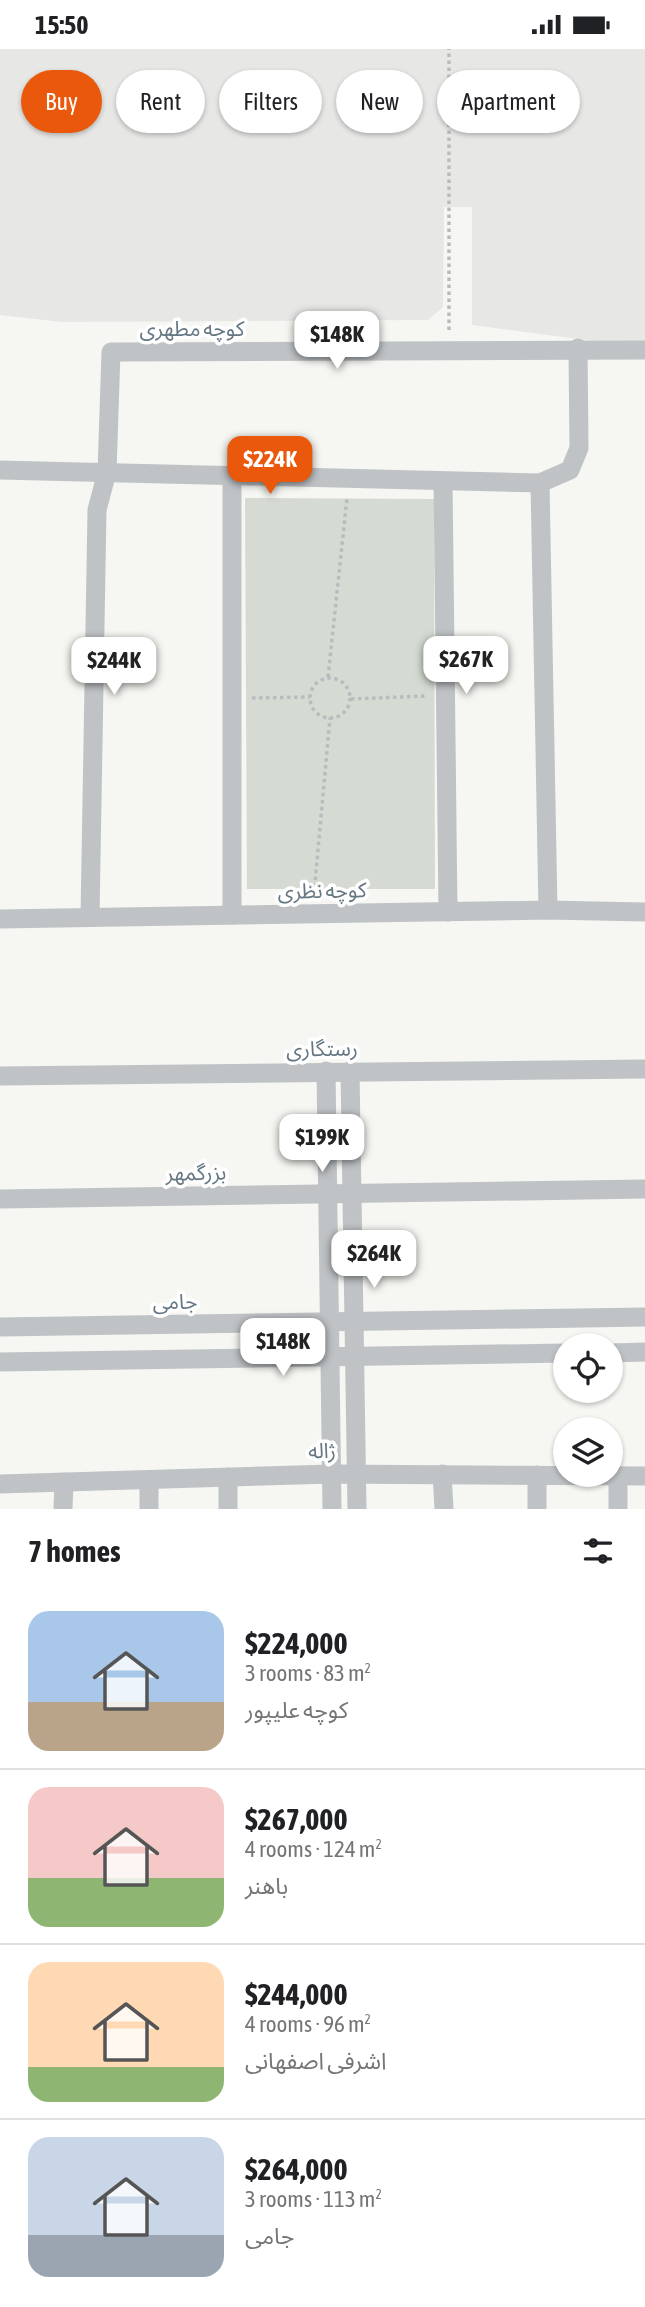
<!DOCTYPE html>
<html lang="en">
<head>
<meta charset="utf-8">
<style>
  body { margin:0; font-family:"Asap Condensed","Noto Sans Arabic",sans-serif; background:#f2f2f2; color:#202124; height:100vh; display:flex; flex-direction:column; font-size:26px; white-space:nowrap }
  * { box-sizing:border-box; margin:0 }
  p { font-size:23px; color:#757577 }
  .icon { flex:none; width:38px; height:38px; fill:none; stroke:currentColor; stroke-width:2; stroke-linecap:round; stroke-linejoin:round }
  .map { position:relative; height:1460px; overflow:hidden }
  .details { display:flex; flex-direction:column; background:#fff; flex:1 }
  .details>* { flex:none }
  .banner { position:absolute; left:21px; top:21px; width:604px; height:63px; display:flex; gap:14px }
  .tools { position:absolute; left:553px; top:1284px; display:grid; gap:14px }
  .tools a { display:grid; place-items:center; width:70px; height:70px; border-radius:50%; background:#fff; box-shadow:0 2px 5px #0004; font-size:35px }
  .price { position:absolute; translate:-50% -60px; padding:0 16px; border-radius:14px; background:#fff; color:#222; font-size:23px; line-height:46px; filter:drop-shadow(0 2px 4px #0008) }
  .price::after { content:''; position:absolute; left:50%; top:42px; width:21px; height:16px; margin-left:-10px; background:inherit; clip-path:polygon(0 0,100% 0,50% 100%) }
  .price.current { background:#ea580c; color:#fff }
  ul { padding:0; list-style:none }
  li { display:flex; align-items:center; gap:21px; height:175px; padding:0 28px }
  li+li { border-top:2px solid #e0e0e0 }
  li span { display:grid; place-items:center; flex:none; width:196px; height:140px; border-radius:21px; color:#555 }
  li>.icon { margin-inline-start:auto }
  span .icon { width:84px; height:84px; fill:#fffc; stroke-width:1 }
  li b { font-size:30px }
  h2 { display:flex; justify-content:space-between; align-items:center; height:84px; padding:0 28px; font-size:30px }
  .tag { padding:0 24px; border-radius:32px; background:#fff; box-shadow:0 2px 5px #0004; font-size:24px; line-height:63px }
  .tag.current { background:#ea580c; color:#fff }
  .status { display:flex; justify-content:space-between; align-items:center; height:49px; padding:0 35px; background:#fff; direction:ltr }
  .status svg { height:19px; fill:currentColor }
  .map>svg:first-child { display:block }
  .built { fill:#e7e7e6 }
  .green { fill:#d5dbd2 }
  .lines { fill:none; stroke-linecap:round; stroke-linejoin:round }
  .path { stroke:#b9bcbe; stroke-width:3.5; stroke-dasharray:3.5 3.5; stroke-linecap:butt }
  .street { stroke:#bfc3c6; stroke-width:19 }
  .labels { text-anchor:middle; stroke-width:7; stroke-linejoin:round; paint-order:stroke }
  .street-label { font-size:21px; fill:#657783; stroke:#fff }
</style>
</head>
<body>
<div class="status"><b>15:50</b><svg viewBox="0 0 49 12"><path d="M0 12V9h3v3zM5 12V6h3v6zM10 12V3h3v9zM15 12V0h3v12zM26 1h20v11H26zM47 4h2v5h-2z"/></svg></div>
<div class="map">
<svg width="645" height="1460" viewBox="0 0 645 1460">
  <rect width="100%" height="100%" fill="#f6f6f2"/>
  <polygon class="built" points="0,0 645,0 645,299 472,276 472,158 444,158 443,258 428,271 62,273 0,266"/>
  <polygon class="green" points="245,449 434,450 435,840 247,840"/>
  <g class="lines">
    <g class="path">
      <polyline points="449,281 449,0"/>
      <polyline points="328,628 347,449"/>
      <circle cx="330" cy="649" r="20"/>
      <polyline points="252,649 310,648"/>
      <polyline points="351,650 426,647"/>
      <polyline points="314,845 330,669"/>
    </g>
    <g class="street">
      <polyline points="0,421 540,434 570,421 579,399 578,299"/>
      <polyline points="443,432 448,863"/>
      <polyline points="540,434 548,861"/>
      <polyline points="232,866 232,426"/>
      <polyline points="90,868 97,461 107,423 111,303 645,301"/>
      <polyline points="0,870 548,861 645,863"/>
      <polyline points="326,1022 332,1460"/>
      <polyline points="350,1022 357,1460"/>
      <polyline points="0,1027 645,1020"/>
      <polyline points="0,1150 645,1140"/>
      <polyline points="0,1278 645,1268"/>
      <polyline points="611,1304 645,1303"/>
      <polyline points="0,1313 565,1304"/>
      <polyline points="442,1425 444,1460"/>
      <polyline points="0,1435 331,1425 645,1427"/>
      <polyline points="63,1460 64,1433"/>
      <polyline points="149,1460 149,1431"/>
      <polyline points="228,1460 228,1428"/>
      <polyline points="537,1460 537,1426"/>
      <polyline points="618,1460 618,1427"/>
    </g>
  </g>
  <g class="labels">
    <g class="street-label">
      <text x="192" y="287">کوچه مطهری</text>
      <text transform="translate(322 842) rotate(-1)" y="7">کوچه نظری</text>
      <text transform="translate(322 1000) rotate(-1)" y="7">رستگاری</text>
      <text transform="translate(196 1124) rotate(-1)" y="7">بزرگمهر</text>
      <text transform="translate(175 1253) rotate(-1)" y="7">جامی</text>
      <text transform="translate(322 1402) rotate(-1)" y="7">ژاله</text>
    </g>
  </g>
</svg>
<div class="tools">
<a><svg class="icon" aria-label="locate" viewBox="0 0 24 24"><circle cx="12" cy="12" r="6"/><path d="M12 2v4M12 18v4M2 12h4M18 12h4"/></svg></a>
<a><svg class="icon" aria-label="layers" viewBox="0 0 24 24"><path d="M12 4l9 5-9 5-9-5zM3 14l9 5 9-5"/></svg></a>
</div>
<b class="price" style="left:337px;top:322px">$148K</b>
<b class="price current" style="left:270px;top:447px">$224K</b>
<b class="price" style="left:466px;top:647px">$267K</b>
<b class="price" style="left:114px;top:648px">$244K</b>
<b class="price" style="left:322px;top:1125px">$199K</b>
<b class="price" style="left:374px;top:1241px">$264K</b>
<b class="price" style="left:283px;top:1329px">$148K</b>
<div class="banner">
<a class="tag current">Buy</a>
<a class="tag">Rent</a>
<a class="tag">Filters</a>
<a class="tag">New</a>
<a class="tag">Apartment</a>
</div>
</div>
<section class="details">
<h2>7 homes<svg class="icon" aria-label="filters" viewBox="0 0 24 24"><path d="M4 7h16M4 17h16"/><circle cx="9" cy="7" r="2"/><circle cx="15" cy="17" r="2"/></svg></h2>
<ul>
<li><span style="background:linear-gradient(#a9c7e8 65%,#b9a48a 0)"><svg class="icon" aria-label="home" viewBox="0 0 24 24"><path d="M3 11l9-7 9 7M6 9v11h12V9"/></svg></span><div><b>$224,000</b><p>3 rooms · 83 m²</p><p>کوچه علیپور</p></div></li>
<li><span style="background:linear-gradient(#f6c9c9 65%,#8fb573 0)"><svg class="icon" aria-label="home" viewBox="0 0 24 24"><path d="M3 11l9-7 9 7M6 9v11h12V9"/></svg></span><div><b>$267,000</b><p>4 rooms · 124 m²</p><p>باهنر</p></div></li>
<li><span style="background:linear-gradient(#ffd9b3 75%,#8fb573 0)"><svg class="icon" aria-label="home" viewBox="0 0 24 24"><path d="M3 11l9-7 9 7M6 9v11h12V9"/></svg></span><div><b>$244,000</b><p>4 rooms · 96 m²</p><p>اشرفی اصفهانی</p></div></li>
<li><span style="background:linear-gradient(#c9d6e8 70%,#9aa5b1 0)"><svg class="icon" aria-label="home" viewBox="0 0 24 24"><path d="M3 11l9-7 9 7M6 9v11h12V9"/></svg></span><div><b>$264,000</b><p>3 rooms · 113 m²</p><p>جامی</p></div></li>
</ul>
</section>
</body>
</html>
